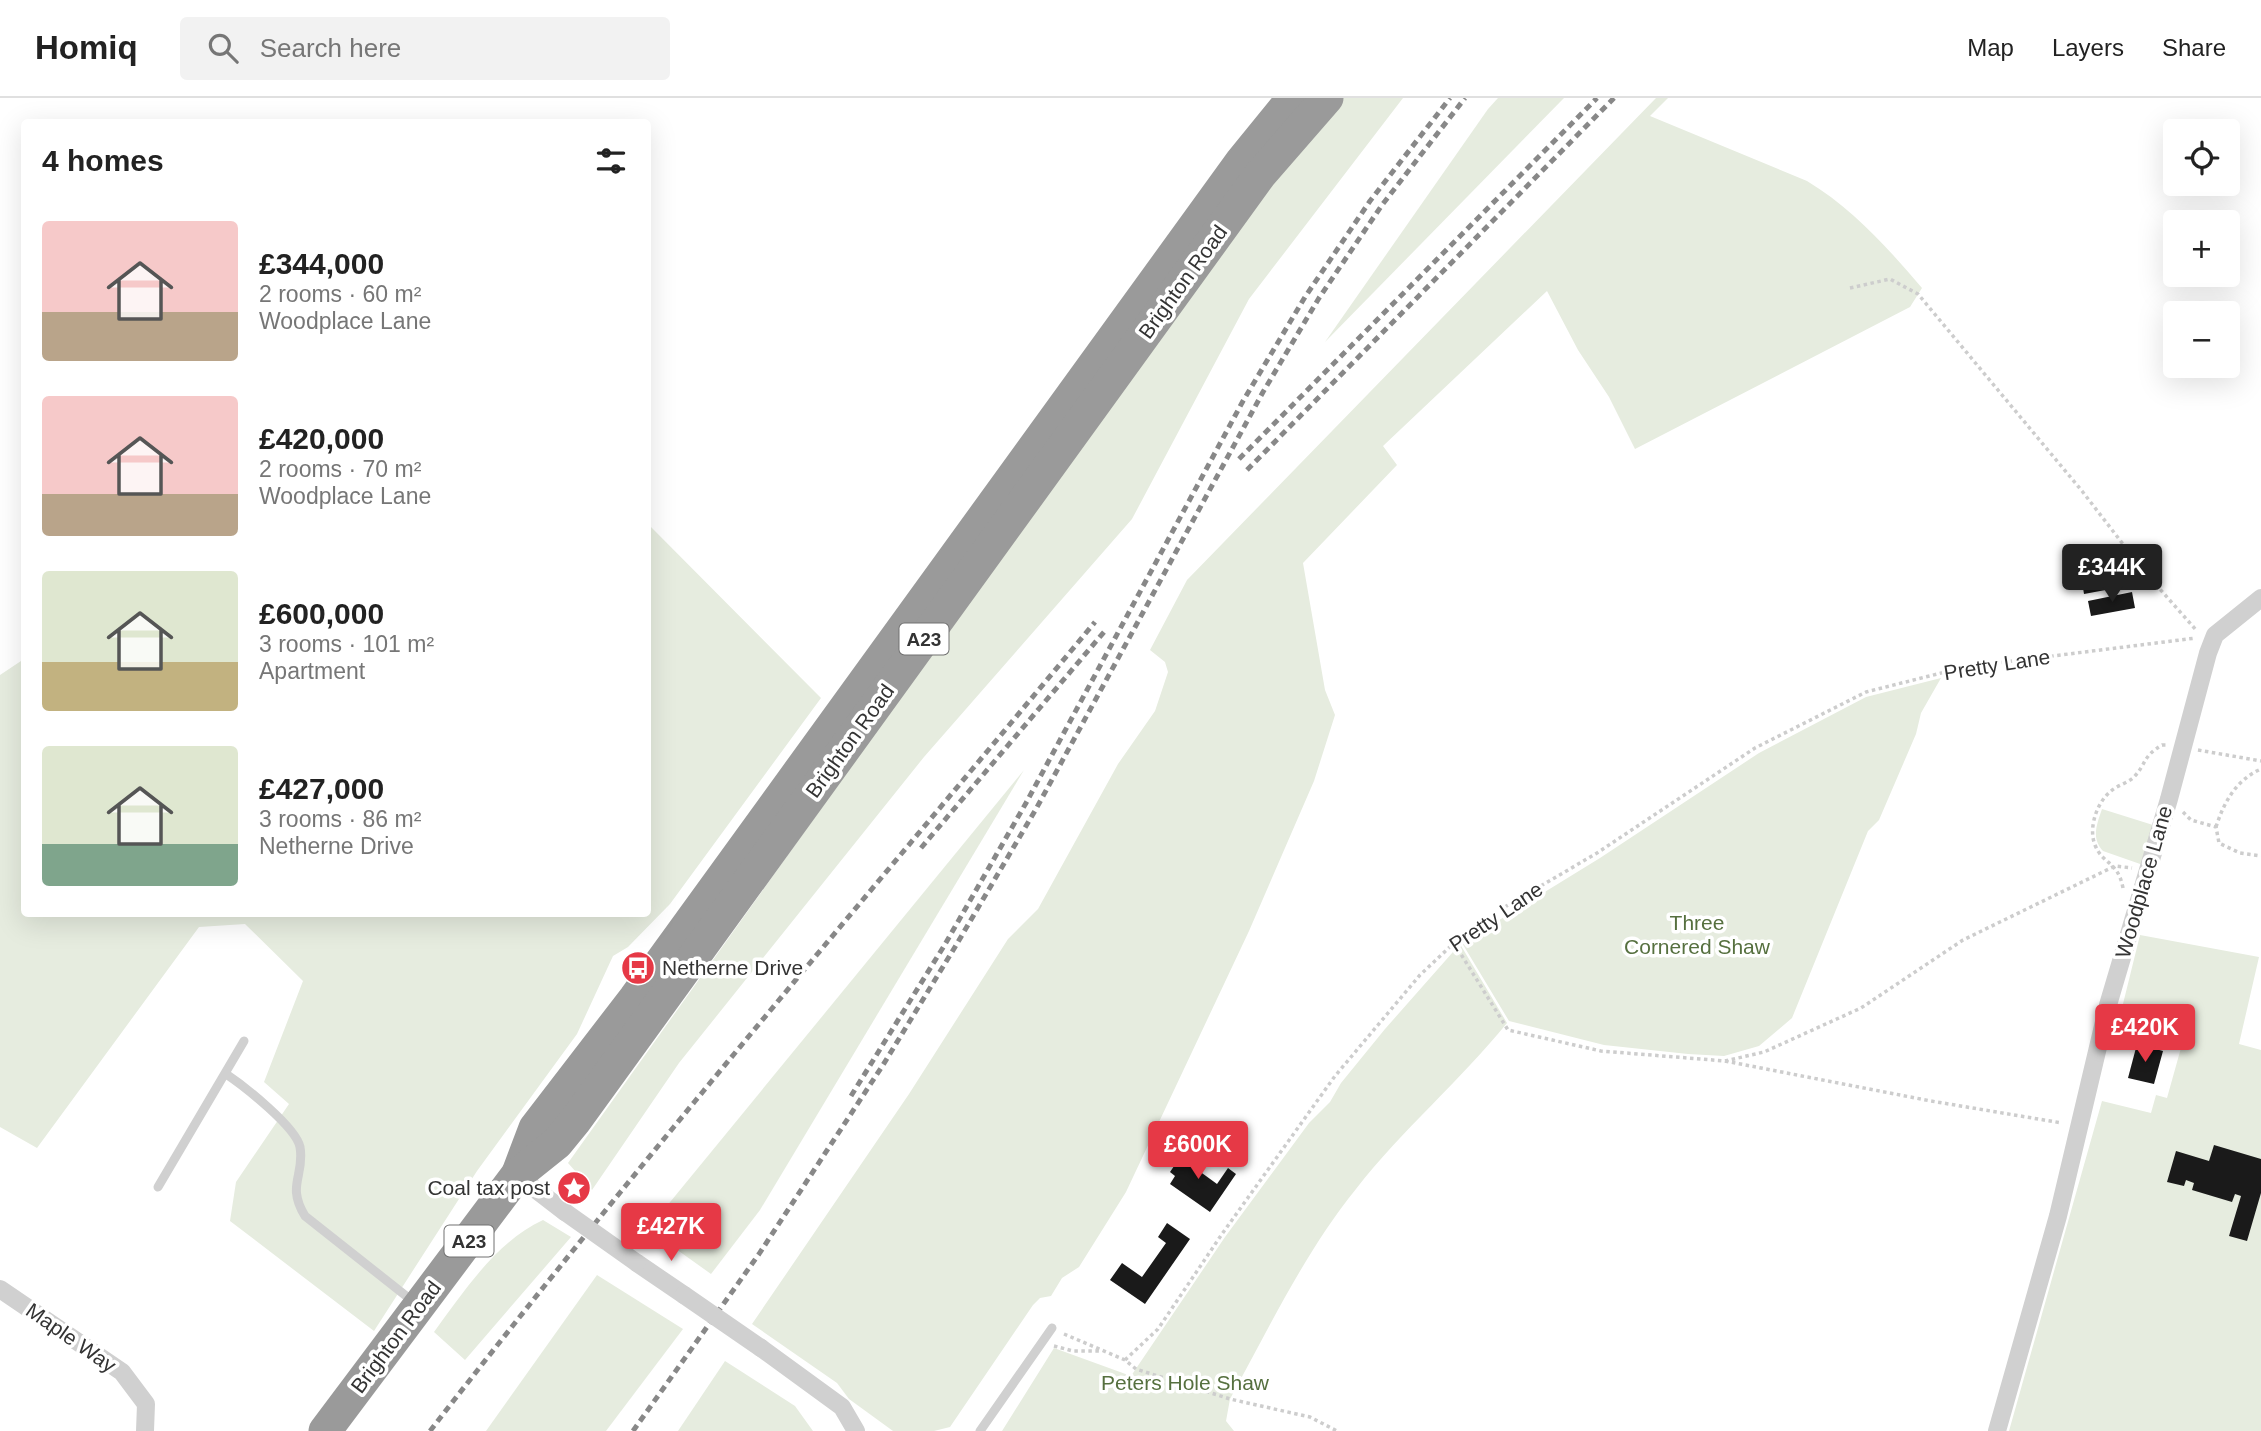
<!DOCTYPE html>
<html lang="en">
<head>
<meta charset="utf-8">
<style>
  body { margin:0; font-family:Helvetica,sans-serif; background:#f2f2f2; color:#222; height:100vh; display:flex; flex-direction:column; font-size:26px; white-space:nowrap }
  * { box-sizing:border-box; margin:0 }
  p { font-size:23px; color:#767676 }
  .icon { flex:none; width:38px; height:38px; fill:none; stroke:currentColor; stroke-width:2; stroke-linecap:round; stroke-linejoin:round }
  .map { position:relative; flex:1; overflow:hidden }
  .drawer { position:absolute; left:21px; top:21px; width:630px; height:798px; display:flex; flex-direction:column; background:#fff; border-radius:7px; box-shadow:0 7px 28px #0002 }
  .drawer>* { flex:none }
  .fabs { position:absolute; left:2163px; top:21px; display:grid; gap:14px }
  .fabs a { display:grid; place-items:center; width:77px; height:77px; border-radius:7px; background:#fff; box-shadow:0 7px 28px #0002; font-size:35px }
  .price { position:absolute; translate:-50% -60px; padding:0 16px; border-radius:7px; background:#e63946; color:#fff; font-size:23px; line-height:46px; filter:drop-shadow(0 2px 4px #0008) }
  .price::after { content:''; position:absolute; left:50%; top:42px; width:21px; height:16px; margin-left:-10px; background:inherit; clip-path:polygon(0 0,100% 0,50% 100%) }
  .price.current { background:#222; color:#fff }
  ul { padding:0; list-style:none }
  li { display:flex; align-items:center; gap:21px; height:175px; padding:0 21px }
  li span { display:grid; place-items:center; flex:none; width:196px; height:140px; border-radius:7px; color:#555 }
  li>.icon { margin-inline-start:auto }
  span .icon { width:84px; height:84px; fill:#fffc; stroke-width:1 }
  li b { font-size:30px }
  h2 { display:flex; justify-content:space-between; align-items:center; height:84px; padding:0 21px; font-size:30px }
  header { display:flex; align-items:center; gap:42px; box-sizing:border-box; height:98px; padding:0 35px; background:#fff; border-bottom:2px solid #e0e0e0 }
  header strong { font-size:33px }
  nav { display:flex; gap:38px; margin-inline-start:auto; font-size:24px }
  .search { width:490px; height:63px; background:#f2f2f2; display:flex; align-items:center; gap:18px; box-sizing:border-box; padding:0 24px; border-radius:7px; color:#767676; font-size:26px }
  .map>svg:first-child { display:block }
  .green { fill:#e6ecdf }
  .building { fill:#1a1a1a }
  .lines { fill:none; stroke-linecap:round; stroke-linejoin:round }
  .path { stroke:#cdcdcd; stroke-width:3.5; stroke-dasharray:3.5 3.5; stroke-linecap:butt }
  .lane { stroke:#d0d0d0; stroke-width:9 }
  .street { stroke:#d0d0d0; stroke-width:18 }
  .highway { stroke:#9a9a9a; stroke-width:33 }
  .rail { stroke:#888; stroke-width:5; stroke-dasharray:7 5; stroke-linecap:butt }
  .street-bridge { stroke:#d0d0d0; stroke-width:18 }
  .labels { text-anchor:middle; stroke-width:7; stroke-linejoin:round; paint-order:stroke }
  .shield { fill:#fff; stroke:#707070; stroke-width:2 }
  .shield-label { font-size:19px; font-weight:bold; fill:#333 }
  .street-label { font-size:21px; fill:#333; stroke:#fff }
  .park-label { font-size:21px; fill:#56703f; stroke:#fff }
  .poi-label { font-size:21px; fill:#333; stroke:#fff; text-anchor:start }
</style>
</head>
<body>
<header>
<strong>Homiq</strong>
<div class="search"><svg class="icon" aria-label="search" viewBox="0 0 24 24"><circle cx="10" cy="10" r="6"/><path d="M15 15l6 6"/></svg>Search here</div>
<nav><a>Map</a><a>Layers</a><a>Share</a></nav>
</header>
<div class="map">
<svg width="2261" height="1333" viewBox="0 0 2261 1333">
  <rect width="100%" height="100%" fill="#fff"/>
  <g class="green">
    <polygon points="1343,0 1403,0 1249,201 1132,421 924,659 679,965 592,1092 568,1065 1266,87"/>
    <polygon points="1498,0 1564,0 1325,244 1488,11"/>
    <path d="M1656,0H1668L1650,18L1807,83C1853,111 1887,149 1922,190L1910,209L1635,351L1609,299L1578,252L1547,193L1383,348L1397,367L1303,465L1325,592L1335,617L1314,683L1249,833L1126,1094L1079,1169L1062,1180L1051,1198L1040,1200L1033,1207L950,1329L934,1333H893L849,1301L837,1285L752,1226L909,996L1008,841L1038,811L1118,666L1155,613L1168,574L1165,564L1150,552L1187,482Z"/>
    <polygon points="648,426 821,600 670,806 628,849 613,858 577,936 477,1073 374,1233 230,1123 236,1084 289,1006 264,984 303,883 245,826 199,829 37,1050 0,1029 0,577 24,561 24,816 648,816"/>
    <polygon points="1941,580 1921,615 1916,636 1879,722 1868,733 1792,920 1759,948 1724,958 1688,956 1604,947 1509,923 1462,845 1600,760 1759,655 1866,599"/>
    <polygon points="1024,672 760,1112 711,1176 648,1131"/>
    <path d="M2102,711L2153,727L2143,767L2103,753C2091,740 2097,726 2102,711Z"/>
    <polygon points="2140,837 2259,859 2239,946 2261,952 2261,1333 2009,1333 2102,1003 2151,1015 2156,997 2167,1000 2186,932 2121,914"/>
    <path d="M1460,846L1507,925C1460,983 1402,1032 1356,1091C1305,1154 1269,1230 1230,1301L1226,1323L1234,1333H1002L1054,1250L1131,1278L1225,1139L1309,1025L1330,1004L1341,985L1385,931Z"/>
    <path d="M543,1122L571,1139L465,1262L434,1234C464,1193 496,1144 543,1122Z"/>
    <polygon points="597,1177 683,1231 606,1333 486,1333"/>
    <polygon points="725,1263 795,1308 813,1333 678,1333"/>
  </g>
  <g class="building">
    <polygon points="2124,469 2127,488 2084,496 2081,477"/>
    <polygon points="2132,494 2135,510 2091,518 2088,503"/>
    <polygon points="2137,946 2163,953 2154,986 2128,980"/>
    <polygon points="2214,1047 2261,1061 2261,1095 2247,1143 2229,1138 2241,1098 2235,1096 2232,1104 2192,1092 2194,1085 2186,1082 2184,1088 2167,1084 2176,1053 2209,1063"/>
    <polygon points="1187,1049 1203,1060 1195,1070 1217,1086 1228,1070 1236,1076 1210,1114 1170,1086 1175,1078 1170,1074"/>
    <polygon points="1167,1125 1190,1141 1145,1206 1110,1182 1122,1165 1142,1179 1166,1145 1158,1139"/>
  </g>
  <g class="lines">
    <g class="path">
      <polyline points="1850,190 1890,181 1918,196 2082,393 2143,472 2197,533"/>
      <polyline points="2198,652 2261,663"/>
      <polyline points="2183,714 2191,722 2216,729 2219,745 2240,755 2261,758"/>
      <path d="M2216,729C2224,704 2236,682 2261,671"/>
      <path d="M2123,790C2118,763 2103,767 2095,747C2088,730 2097,704 2111,693C2118,687 2128,685 2134,679C2147,665 2142,659 2162,647H2166"/>
      <polyline points="1454,845 1508,932 1601,953 1725,963 1764,954 1861,910 1963,842 2115,768 2132,770"/>
      <polyline points="1725,963 1931,1003 2062,1025"/>
      <polyline points="1064,1236 1125,1262 1136,1271 1230,1301 1310,1319 1337,1333"/>
      <polyline points="1054,1248 1073,1253 1102,1253"/>
      <polyline points="1125,1262 1158,1231 1222,1136 1335,978 1420,877 1454,845 1493,816 1597,755 1755,650 1866,594 1965,569 2196,540"/>
    </g>
    <g class="lane">
      <path d="M226,976C244,988 296,1029 300,1049C305,1078 286,1087 305,1118L415,1205"/>
      <polyline points="158,1089 244,943"/>
      <polyline points="980,1333 1052,1230"/>
    </g>
    <g class="street">
      <polyline points="517,1077 565,1114"/>
      <polyline points="637,1165 684,1197"/>
      <polyline points="0,1191 122,1274 146,1306 145,1333"/>
      <polyline points="761,1250 842,1309 856,1333"/>
      <polyline points="1997,1333 2058,1118 2108,907 2169,701 2208,555 2215,537 2261,500"/>
    </g>
    <g class="highway">
      <polyline points="518,1075 535,1030 635,900 1241,64 1293,0"/>
      <polyline points="325,1333 517,1077 557,1045 575,1023 1260,77 1327,0"/>
    </g>
    <g class="rail">
      <polyline points="1239,361 1597,0"/>
      <polyline points="1247,372 1614,0"/>
      <polyline points="921,750 1104,534"/>
      <polyline points="851,998 944,848 1026,705 1243,303 1305,199 1370,103 1450,0"/>
      <path d="M430,1333C644,1057 872,793 1095,524"/>
      <polyline points="633,1333 759,1156 883,967 955,849 1036,711 1263,294 1319,200 1382,107 1465,0"/>
    </g>
    <g class="street-bridge">
      <polyline points="565,1114 637,1165"/>
      <polyline points="684,1197 761,1250"/>
    </g>
  </g>
  <defs>
    <g id="bus-disc" transform="scale(1.75)"><circle r="9.5" fill="#e63946" stroke="#fff"/><path d="M-5-6H5V4H4V6H2V4H-2V6H-4V4H-5ZM-3.5-4V0h7V-4ZM-3.5 1.2v1.5H-2V1.2ZM2 1.2v1.5H3.5V1.2Z" fill="#fff"/></g>
    <g id="sight-disc" transform="scale(1.75)"><circle r="9.5" fill="#e63946" stroke="#fff"/><path d="M0-6L1.8-2.2L6-1.7L2.9 1.2L3.7 5.4L0 3.3L-3.7 5.4L-2.9 1.2L-6-1.7L-1.8-2.2Z" fill="#fff"/></g>
  </defs>
  <g fill-rule="evenodd">
    <use href="#bus-disc" x="638" y="870"/>
    <use href="#sight-disc" x="574" y="1090"/>
  </g>
  <g class="labels">
    <g class="shield">
      <rect x="899.5" y="525.5" width="49" height="31" rx="5"/>
      <rect x="444.5" y="1127.5" width="49" height="31" rx="5"/>
    </g>
    <g class="shield-label">
      <text x="924" y="548">A23</text>
      <text x="469" y="1150">A23</text>
    </g>
    <g class="street-label">
      <text transform="translate(1183 184) rotate(-54)" y="7">Brighton Road</text>
      <text transform="translate(1997 567) rotate(-9)" y="7">Pretty Lane</text>
      <text transform="translate(850 643) rotate(-54)" y="7">Brighton Road</text>
      <text transform="translate(2144 784) rotate(-74)" y="7">Woodplace Lane</text>
      <text transform="translate(1496 819) rotate(-34)" y="7">Pretty Lane</text>
      <text transform="translate(396 1239) rotate(-53)" y="7">Brighton Road</text>
      <text transform="translate(71 1240) rotate(35)" y="7">Maple Way</text>
    </g>
    <g class="park-label">
      <text x="1697" y="832">Three<tspan x="1697" dy="24">Cornered Shaw</tspan></text>
      <text x="1185" y="1292">Peters Hole Shaw</text>
    </g>
    <g class="poi-label">
      <text x="662" y="877">Netherne Drive</text>
      <text x="550" y="1097" text-anchor="end">Coal tax post</text>
    </g>
  </g>
</svg>
<div class="fabs">
<a><svg class="icon" aria-label="locate" viewBox="0 0 24 24"><circle cx="12" cy="12" r="6"/><path d="M12 2v4M12 18v4M2 12h4M18 12h4"/></svg></a>
<a>+</a>
<a>−</a>
</div>
<b class="price current" style="left:2112px;top:506px">£344K</b>
<b class="price" style="left:2145px;top:966px">£420K</b>
<b class="price" style="left:1198px;top:1083px">£600K</b>
<b class="price" style="left:671px;top:1165px">£427K</b>
<section class="drawer">
<h2>4 homes<svg class="icon" aria-label="filters" viewBox="0 0 24 24"><path d="M4 7h16M4 17h16"/><circle cx="9" cy="7" r="2"/><circle cx="15" cy="17" r="2"/></svg></h2>
<ul>
<li><span style="background:linear-gradient(#f6c9c9 65%,#b9a48a 0)"><svg class="icon" aria-label="home" viewBox="0 0 24 24"><path d="M3 11l9-7 9 7M6 9v11h12V9"/></svg></span><div><b>£344,000</b><p>2 rooms · 60 m²</p><p>Woodplace Lane</p></div></li>
<li><span style="background:linear-gradient(#f6c9c9 70%,#b9a48a 0)"><svg class="icon" aria-label="home" viewBox="0 0 24 24"><path d="M3 11l9-7 9 7M6 9v11h12V9"/></svg></span><div><b>£420,000</b><p>2 rooms · 70 m²</p><p>Woodplace Lane</p></div></li>
<li><span style="background:linear-gradient(#dfe7d0 65%,#c2b280 0)"><svg class="icon" aria-label="home" viewBox="0 0 24 24"><path d="M3 11l9-7 9 7M6 9v11h12V9"/></svg></span><div><b>£600,000</b><p>3 rooms · 101 m²</p><p>Apartment</p></div></li>
<li><span style="background:linear-gradient(#dfe7d0 70%,#7fa58c 0)"><svg class="icon" aria-label="home" viewBox="0 0 24 24"><path d="M3 11l9-7 9 7M6 9v11h12V9"/></svg></span><div><b>£427,000</b><p>3 rooms · 86 m²</p><p>Netherne Drive</p></div></li>
</ul>
</section>
</div>
</body>
</html>
